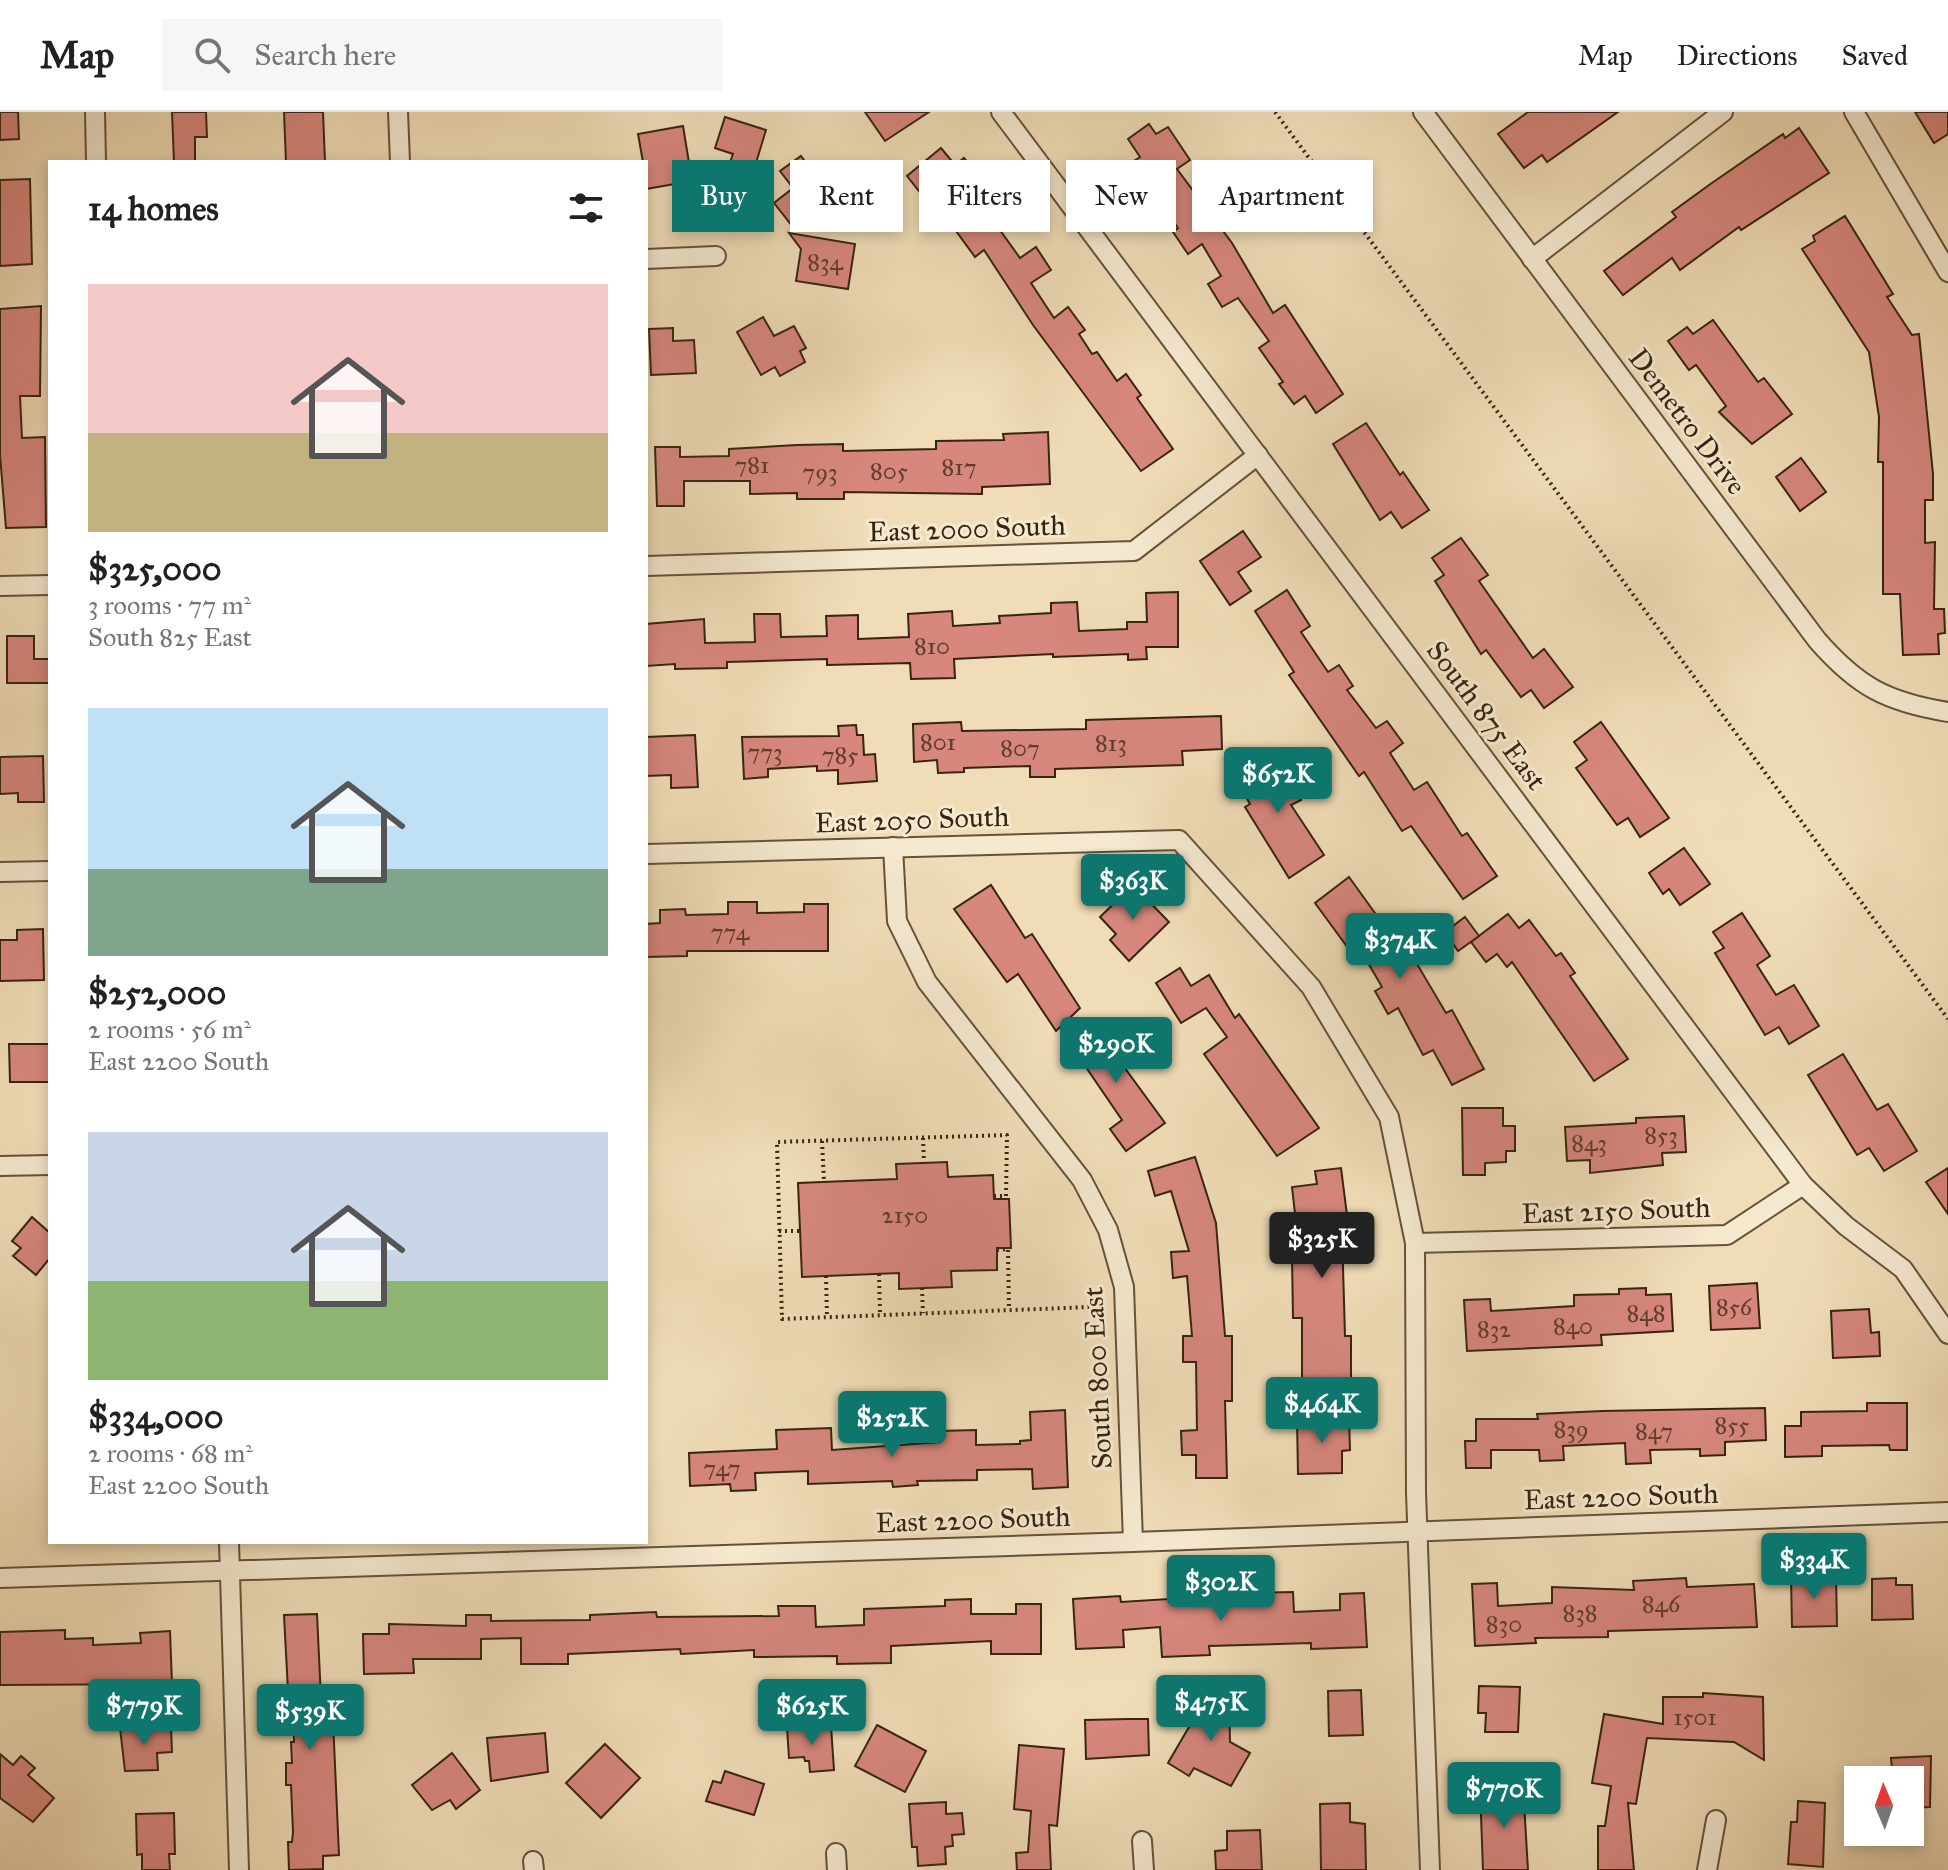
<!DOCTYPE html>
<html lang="en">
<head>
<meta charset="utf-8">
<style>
  body { margin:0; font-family:"IM FELL Great Primer",serif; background:#f6f6f6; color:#202124; height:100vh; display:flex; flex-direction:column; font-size:30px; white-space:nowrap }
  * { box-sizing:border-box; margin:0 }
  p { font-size:26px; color:#757577 }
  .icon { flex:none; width:44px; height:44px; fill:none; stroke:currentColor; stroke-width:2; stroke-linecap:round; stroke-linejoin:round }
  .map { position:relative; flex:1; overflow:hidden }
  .drawer { position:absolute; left:48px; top:48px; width:600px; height:1384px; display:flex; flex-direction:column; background:#fff; border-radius:0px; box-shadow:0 4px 12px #0003 }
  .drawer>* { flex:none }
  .hud { position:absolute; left:672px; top:48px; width:760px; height:72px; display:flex; gap:16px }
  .needle { width:52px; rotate:358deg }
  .controls { position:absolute; left:1844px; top:1654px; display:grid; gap:16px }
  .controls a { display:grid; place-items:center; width:80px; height:80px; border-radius:0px; background:#fff; box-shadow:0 4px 12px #0003; font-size:40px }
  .price { position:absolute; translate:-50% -68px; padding:0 18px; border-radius:8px; background:#0f766e; color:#fff; font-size:26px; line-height:52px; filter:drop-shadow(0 2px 4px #0008) }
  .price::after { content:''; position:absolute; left:50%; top:48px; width:24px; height:18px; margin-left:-12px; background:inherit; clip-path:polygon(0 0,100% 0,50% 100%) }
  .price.on { background:#222; color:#fff }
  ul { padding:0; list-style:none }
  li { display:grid; align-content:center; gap:16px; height:424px; padding:0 40px }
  li span { display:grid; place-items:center; height:248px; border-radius:0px; color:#555 }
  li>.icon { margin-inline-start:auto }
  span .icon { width:144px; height:144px; fill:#fffc; stroke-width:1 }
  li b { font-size:34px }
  h2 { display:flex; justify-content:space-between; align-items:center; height:96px; padding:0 40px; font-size:34px }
  .chip { padding:0 28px; border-radius:0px; background:#fff; box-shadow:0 4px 12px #0003; font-size:28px; line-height:72px }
  .chip.on { background:#0f766e; color:#fff }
  header { display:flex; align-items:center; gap:48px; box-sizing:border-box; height:112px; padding:0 40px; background:#fff; border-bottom:2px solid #e0e0e0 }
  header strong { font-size:38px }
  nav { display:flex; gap:44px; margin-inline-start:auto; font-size:28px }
  .search { width:560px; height:72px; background:#f6f6f6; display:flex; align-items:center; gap:20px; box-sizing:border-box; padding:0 28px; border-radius:0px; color:#757577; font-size:30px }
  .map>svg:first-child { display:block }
  .building { fill:#d7877e; stroke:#382411; stroke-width:2 }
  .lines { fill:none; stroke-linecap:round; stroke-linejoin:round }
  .minor-casing { stroke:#66523a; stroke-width:22 }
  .path { stroke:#382411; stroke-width:4; stroke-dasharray:2 4; stroke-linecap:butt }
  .minor { stroke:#f5e9d0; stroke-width:18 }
  .labels { text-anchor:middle; stroke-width:6; stroke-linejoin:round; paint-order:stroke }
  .number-label { font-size:24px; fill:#603d2c }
  .street-label { font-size:28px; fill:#382411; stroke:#f5e9d0 }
</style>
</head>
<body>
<header>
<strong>Map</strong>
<div class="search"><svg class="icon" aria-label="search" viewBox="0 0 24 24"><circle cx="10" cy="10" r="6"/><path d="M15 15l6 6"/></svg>Search here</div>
<nav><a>Map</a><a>Directions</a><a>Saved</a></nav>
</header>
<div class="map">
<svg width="1948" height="1758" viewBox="0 0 1948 1758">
  <rect width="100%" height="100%" fill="#f0ddb7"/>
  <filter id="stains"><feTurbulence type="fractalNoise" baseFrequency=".0025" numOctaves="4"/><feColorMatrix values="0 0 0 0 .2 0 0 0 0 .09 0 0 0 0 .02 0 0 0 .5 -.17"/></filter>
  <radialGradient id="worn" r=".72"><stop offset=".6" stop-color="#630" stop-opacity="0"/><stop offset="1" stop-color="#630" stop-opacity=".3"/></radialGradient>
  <g class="building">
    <polygon points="0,0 18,0 19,27 0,28"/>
    <polygon points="172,0 206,0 207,25 195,25 195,50 174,50"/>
    <polygon points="284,0 323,0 325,50 286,50"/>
    <polygon points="865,0 929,0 885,29"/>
    <polygon points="1528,0 1618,0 1547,50 1542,43 1524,56 1498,22"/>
    <polygon points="1915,0 1948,0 1948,22 1934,31"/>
    <polygon points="725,5 766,18 752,64 728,56 733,42 715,36"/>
    <polygon points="1149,12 1156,22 1168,15 1190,48 1177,57 1232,131 1273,201 1285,193 1343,282 1316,301 1305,284 1294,292 1279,272 1283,270 1259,236 1269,229 1238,186 1222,195 1208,172 1221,164 1202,132 1188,142 1173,120 1178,116 1150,76 1135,86 1117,60 1140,45 1128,27"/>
    <polygon points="683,14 692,69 646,77 646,50 643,50 638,22"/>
    <polygon points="1799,16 1829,61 1741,118 1739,115 1680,158 1672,146 1623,183 1604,159 1676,105 1672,100 1709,73 1783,22 1785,26"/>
    <polygon points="941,36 955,53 964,46 979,64 975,67 1000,101 992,107 1020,146 1036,135 1051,158 1031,171 1054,206 1068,195 1085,218 1079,222 1092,242 1097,240 1117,269 1126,262 1141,283 1137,286 1173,337 1141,359 1033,213 984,138 975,145 948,108 953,105 927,73 919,79 907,64"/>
    <polygon points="801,44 832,86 793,115 774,91 793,76 780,59"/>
    <polygon points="30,67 32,152 0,154 0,68"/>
    <polygon points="1845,104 1893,182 1887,185 1912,223 1919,222 1933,362 1933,388 1925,388 1925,431 1935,430 1934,497 1944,497 1945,521 1938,522 1939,542 1903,543 1900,482 1883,482 1883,350 1878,350 1879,305 1869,240 1802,137 1815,129 1813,124"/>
    <polygon points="789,121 855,132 848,177 796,169 801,137"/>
    <polygon points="41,194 40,284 20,284 22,326 45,325 46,415 6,416 0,343 0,197"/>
    <polygon points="763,205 774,224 794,214 806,236 800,239 805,250 780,264 775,255 761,263 737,220"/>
    <polygon points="1713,208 1758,270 1764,266 1792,302 1752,332 1719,300 1726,294 1696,253 1689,258 1668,229 1687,215 1693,222"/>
    <polygon points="673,216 673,229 694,228 696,261 651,263 649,217"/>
    <polygon points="1366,311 1400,363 1403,360 1429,398 1402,416 1391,400 1380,408 1333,332"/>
    <polygon points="1048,320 1050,372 982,375 982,382 844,380 844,387 797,387 797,381 750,382 750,369 684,369 684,394 657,394 655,335 680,335 680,345 729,344 729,337 797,333 843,332 843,339 936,337 936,329 1004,328 1003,322"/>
    <polygon points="1801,346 1826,380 1800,399 1776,365"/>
    <polygon points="1243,419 1261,445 1238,460 1251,479 1230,493 1200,449"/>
    <polygon points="1461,426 1488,463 1479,469 1533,546 1544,537 1573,575 1544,596 1531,578 1521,585 1486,538 1481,542 1435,469 1444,463 1432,446"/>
    <polygon points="1287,478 1310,514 1301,520 1328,560 1339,553 1353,574 1347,578 1376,616 1387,609 1403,631 1390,641 1414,678 1427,670 1462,724 1467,721 1497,764 1463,787 1411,714 1402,719 1364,660 1359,664 1289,563 1294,560 1255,499"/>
    <polygon points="1178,480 1178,535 1146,535 1147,547 1128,548 1128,542 1053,545 1053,542 954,547 955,566 911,567 910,551 827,553 827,547 727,550 727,556 675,557 675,552 646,554 646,512 704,507 705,531 755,530 754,502 780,502 781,525 827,524 826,504 858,503 858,527 909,525 908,502 952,499 953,514 1000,511 999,504 1051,501 1051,491 1077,490 1079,519 1127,517 1127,510 1147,510 1146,481"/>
    <polygon points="7,524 34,524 34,547 50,547 50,571 7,571"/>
    <polygon points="1221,604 1222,637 1182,639 1183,653 1055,657 1055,665 1030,665 1030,654 964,656 964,660 938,661 937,648 914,650 913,612 961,610 962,619 1086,617 1086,608"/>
    <polygon points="1601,610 1669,706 1640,725 1628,706 1617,713 1576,656 1587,648 1574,630"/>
    <polygon points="856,613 857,623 863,623 864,643 875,642 877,669 838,672 838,658 817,659 817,654 768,657 768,665 744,667 742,625 839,624 838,614"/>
    <polygon points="695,623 698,675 671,676 671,663 646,664 646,625"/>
    <polygon points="1273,641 1301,688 1291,693 1324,743 1289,766 1245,695 1250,692 1234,664"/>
    <polygon points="43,644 44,690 18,690 18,681 0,682 0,645"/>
    <polygon points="1684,736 1710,772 1680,793 1669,777 1663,782 1649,761"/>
    <polygon points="1349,765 1398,833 1404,830 1446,901 1452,898 1484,957 1452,973 1433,938 1423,943 1398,896 1388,902 1375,879 1382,875 1361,839 1354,844 1315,791"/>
    <polygon points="991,773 1025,826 1032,822 1080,896 1056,919 1018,862 1007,870 954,797"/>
    <polygon points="1133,773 1169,810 1129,849 1110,828 1116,822 1100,805"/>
    <polygon points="728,790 757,790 757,801 804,800 804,792 828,792 828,839 687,839 687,844 646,845 646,812 660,811 660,798 685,797 686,803 728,802"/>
    <polygon points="1742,801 1770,844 1757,853 1776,883 1794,873 1819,914 1789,932 1779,915 1765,923 1715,841 1724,836 1713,820"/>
    <polygon points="1508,802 1519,816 1529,808 1556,844 1561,841 1575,861 1570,864 1628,947 1594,969 1512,850 1507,855 1497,842 1486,850 1471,830"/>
    <polygon points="1465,805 1479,824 1458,839 1445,820"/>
    <polygon points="43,817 44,868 0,869 0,828 17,828 17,818"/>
    <polygon points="1180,856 1191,874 1209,863 1235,906 1239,902 1319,1016 1277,1044 1204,942 1227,925 1206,896 1181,911 1156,871"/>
    <polygon points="1097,907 1122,946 1119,948 1165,1011 1126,1039 1110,1017 1122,1008 1066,926"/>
    <polygon points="9,932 50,932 50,970 10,970"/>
    <polygon points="1843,942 1877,998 1888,992 1917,1039 1884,1059 1869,1036 1857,1043 1808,963"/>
    <polygon points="1462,996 1503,996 1503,1014 1515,1014 1515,1039 1506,1039 1506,1050 1485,1051 1485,1063 1463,1063"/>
    <polygon points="1684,1004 1686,1040 1662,1041 1663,1053 1590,1061 1590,1048 1567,1049 1565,1015 1636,1011 1636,1006"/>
    <polygon points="1195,1045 1216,1111 1225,1224 1232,1224 1232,1289 1225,1289 1227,1366 1196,1366 1196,1343 1182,1343 1181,1319 1197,1318 1196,1250 1183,1250 1183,1224 1192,1224 1187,1164 1173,1166 1171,1140 1189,1139 1171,1079 1155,1084 1148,1059"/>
    <polygon points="947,1050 948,1065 993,1063 994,1087 1009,1087 1011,1136 997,1136 997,1158 951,1159 952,1175 899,1177 899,1161 802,1165 798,1071 897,1067 896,1052"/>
    <polygon points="1341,1056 1349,1119 1342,1120 1345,1224 1351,1224 1351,1272 1302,1273 1302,1206 1293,1206 1292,1146 1300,1146 1292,1075 1317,1072 1315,1059"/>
    <polygon points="1948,1056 1948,1102 1926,1070"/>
    <polygon points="32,1105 50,1121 50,1146 36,1163 13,1144 21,1136 12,1129"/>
    <polygon points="1757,1171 1760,1216 1711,1218 1709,1174"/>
    <polygon points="1646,1176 1646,1183 1671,1182 1673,1219 1601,1223 1602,1233 1467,1239 1464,1188 1490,1187 1491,1199 1574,1194 1574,1183 1619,1182 1619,1177"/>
    <polygon points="1869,1197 1871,1221 1879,1220 1880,1244 1833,1246 1831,1199"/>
    <polygon points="1867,1291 1907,1291 1907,1338 1890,1338 1889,1333 1822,1334 1822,1344 1785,1345 1785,1314 1801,1314 1801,1300 1867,1299"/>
    <polygon points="1765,1296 1766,1328 1725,1330 1725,1343 1700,1344 1700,1337 1650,1338 1651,1351 1626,1352 1625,1331 1563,1334 1564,1348 1540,1349 1539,1338 1491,1338 1491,1356 1466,1356 1465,1329 1476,1329 1476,1307 1538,1307 1537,1302 1602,1299"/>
    <polygon points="1065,1298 1068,1375 1033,1377 1032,1357 977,1358 977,1368 917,1369 918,1373 893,1375 892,1369 808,1372 808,1359 755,1361 756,1378 731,1379 730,1372 690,1374 689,1341 777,1337 776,1318 831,1316 832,1338 940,1330 939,1319 976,1318 976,1333 1020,1332 1020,1329 1031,1328 1030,1300"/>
    <polygon points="1349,1307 1350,1338 1342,1339 1342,1361 1298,1362 1297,1308"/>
    <polygon points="1836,1463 1837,1514 1792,1515 1791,1464"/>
    <polygon points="1686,1466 1687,1475 1754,1472 1757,1515 1608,1519 1608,1525 1535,1526 1536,1531 1475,1534 1472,1472 1497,1471 1498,1494 1552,1491 1552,1475 1634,1478 1633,1469"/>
    <polygon points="1896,1466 1896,1473 1912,1473 1913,1507 1872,1508 1872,1467"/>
    <polygon points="1293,1480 1294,1500 1340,1498 1340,1482 1364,1481 1367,1535 1311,1537 1311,1531 1209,1534 1210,1543 1162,1545 1160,1515 1123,1518 1124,1535 1076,1537 1073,1487 1120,1484 1121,1490 1185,1486 1186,1494 1235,1491 1235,1481"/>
    <polygon points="971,1487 971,1502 1016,1502 1016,1492 1041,1492 1041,1542 991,1542 991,1529 891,1534 891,1551 837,1552 837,1544 754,1545 754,1538 681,1542 680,1537 568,1542 568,1552 521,1552 521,1526 481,1527 481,1547 413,1547 414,1561 364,1562 363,1522 389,1522 389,1512 466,1514 466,1503 491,1503 491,1509 590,1508 590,1503 656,1500 657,1505 779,1504 778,1494 815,1494 816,1515 864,1513 864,1497 945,1494 945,1488"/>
    <polygon points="317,1502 322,1608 333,1608 339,1743 323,1744 323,1757 289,1758 288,1730 292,1730 293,1720 291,1673 286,1673 286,1651 292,1651 291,1630 294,1630 293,1579 288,1579 284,1503"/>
    <polygon points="65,1518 65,1527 93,1526 93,1533 141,1531 140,1521 170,1519 172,1572 0,1573 0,1520"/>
    <polygon points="1479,1574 1520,1575 1518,1620 1485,1620 1486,1601 1478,1601"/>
    <polygon points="1361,1578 1363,1623 1329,1624 1328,1579"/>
    <polygon points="1229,1580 1230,1630 1250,1641 1231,1674 1194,1656 1189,1664 1168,1651 1203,1591 1203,1581"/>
    <polygon points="1703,1581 1763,1585 1764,1648 1734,1630 1647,1626 1636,1692 1628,1691 1634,1758 1598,1758 1598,1714 1605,1714 1611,1674 1592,1671 1604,1602 1663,1612 1663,1585 1703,1585"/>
    <polygon points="1128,1607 1148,1607 1149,1643 1086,1647 1085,1608"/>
    <polygon points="877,1613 926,1639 905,1680 855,1654"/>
    <polygon points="831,1614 834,1658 810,1660 809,1649 805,1649 804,1645 789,1646 787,1616"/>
    <polygon points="156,1615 171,1617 172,1640 157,1641 158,1658 125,1659 120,1616"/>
    <polygon points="545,1621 548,1660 491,1669 487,1626"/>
    <polygon points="605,1632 640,1666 601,1706 566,1671"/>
    <polygon points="1019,1633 1064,1637 1057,1714 1049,1713 1051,1758 1017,1758 1016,1741 1028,1740 1031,1699 1014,1697"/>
    <polygon points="452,1641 480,1678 456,1697 450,1688 432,1698 412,1673"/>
    <polygon points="0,1642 13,1653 21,1644 35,1656 28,1663 54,1686 33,1710 0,1686"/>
    <polygon points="1931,1644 1930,1695 1910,1696 1910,1668 1893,1668 1891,1646"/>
    <polygon points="725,1659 764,1672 754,1703 706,1689 713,1669 721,1671"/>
    <polygon points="1523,1674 1528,1758 1483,1758 1481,1703 1482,1699 1487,1699 1486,1676"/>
    <polygon points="1798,1689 1825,1691 1823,1755 1788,1752 1791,1710 1797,1710"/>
    <polygon points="946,1690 946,1702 962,1701 964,1722 952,1723 953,1734 945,1735 946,1752 918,1754 917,1735 912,1735 909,1692"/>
    <polygon points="1350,1691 1350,1710 1365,1712 1366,1758 1321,1758 1320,1692"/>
    <polygon points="174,1701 175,1742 169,1742 170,1758 142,1758 142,1742 137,1743 136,1702"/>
    <polygon points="1260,1718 1262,1758 1216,1758 1215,1739 1227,1738 1227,1719"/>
  </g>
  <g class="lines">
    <g class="minor-casing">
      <g id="minor">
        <polyline points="95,0 96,50"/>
        <polyline points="398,0 400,50"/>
        <polyline points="1001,0 1803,1073 1846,1114 1903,1157 1948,1222"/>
        <path d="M1423,0L1817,528C1858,575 1887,590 1948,600"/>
        <polyline points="1854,0 1948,160"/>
        <polyline points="646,147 716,144"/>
        <polyline points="1532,147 1723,0"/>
        <polyline points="646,454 1134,439 1258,343"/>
        <polyline points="0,474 50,473"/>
        <polyline points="893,735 897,809 927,870 1082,1068 1108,1118 1124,1175 1133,1430"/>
        <polyline points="646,742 1179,728 1311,875 1389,1005 1415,1131 1416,1381 1430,1758"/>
        <polyline points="0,760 50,759"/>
        <polyline points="0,1054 50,1053"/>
        <polyline points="1415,1131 1727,1123 1803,1073"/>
        <polyline points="229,1430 239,1758"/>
        <polyline points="0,1466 1133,1430 1948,1400"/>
        <polyline points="1142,1729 1144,1758"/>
        <polyline points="836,1741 837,1758"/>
        <polyline points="533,1749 534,1758"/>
        <polyline points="1707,1758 1716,1708"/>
      </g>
    </g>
    <g class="path">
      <polyline points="1275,0 1948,907"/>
      <polyline points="923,1026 924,1051"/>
      <polyline points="822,1029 824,1070"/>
      <polyline points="994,1084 1006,1084 1007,1023 777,1030 782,1207 1090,1195"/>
      <polyline points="779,1119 800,1119"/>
      <polyline points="997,1138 1008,1137 1009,1198"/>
      <polyline points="879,1162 880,1203"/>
      <polyline points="826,1164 827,1205"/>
      <polyline points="922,1176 923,1201"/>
    </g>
    <use href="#minor" class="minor"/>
  </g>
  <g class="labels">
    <g class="number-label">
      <text x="825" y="158">834</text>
      <text x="752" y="361">781</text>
      <text x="959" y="363">817</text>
      <text x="889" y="367">805</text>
      <text x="820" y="368">793</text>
      <text x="932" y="542">810</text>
      <text x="938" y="638">801</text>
      <text x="1111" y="639">813</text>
      <text x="1020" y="644">807</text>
      <text x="765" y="648">773</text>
      <text x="840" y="651">785</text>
      <text x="730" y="828">774</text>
      <text x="1661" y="1031">853</text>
      <text x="1589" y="1039">843</text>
      <text x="905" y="1111">2150</text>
      <text x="1734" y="1203">856</text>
      <text x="1646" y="1209">848</text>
      <text x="1573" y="1222">840</text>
      <text x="1494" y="1225">832</text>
      <text x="1732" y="1321">855</text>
      <text x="1571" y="1325">839</text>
      <text x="1654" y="1327">847</text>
      <text x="722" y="1364">747</text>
      <text x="1661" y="1500">846</text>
      <text x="1580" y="1509">838</text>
      <text x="1504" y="1520">830</text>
      <text x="1695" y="1613">1501</text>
    </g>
    <g class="street-label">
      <text transform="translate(1688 309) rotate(53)" y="10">Demetro Drive</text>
      <text transform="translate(967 416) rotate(-2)" y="10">East 2000 South</text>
      <text transform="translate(1487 603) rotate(53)" y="10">South 875 East</text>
      <text transform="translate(912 707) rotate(-2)" y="10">East 2050 South</text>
      <text transform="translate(1616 1098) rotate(-2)" y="10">East 2150 South</text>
      <text transform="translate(1097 1266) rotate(-93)" y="10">South 800 East</text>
      <text transform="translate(1621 1384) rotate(-2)" y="10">East 2200 South</text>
      <text transform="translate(973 1407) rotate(-2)" y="10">East 2200 South</text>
    </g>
  </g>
  <rect width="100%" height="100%" filter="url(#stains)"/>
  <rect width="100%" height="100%" fill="url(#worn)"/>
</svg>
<div class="controls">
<a><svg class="needle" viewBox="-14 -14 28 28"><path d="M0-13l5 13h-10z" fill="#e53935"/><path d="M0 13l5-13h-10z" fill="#757577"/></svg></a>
</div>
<b class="price" style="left:1278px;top:703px">$652K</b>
<b class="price" style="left:1133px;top:810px">$363K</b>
<b class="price" style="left:1400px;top:869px">$374K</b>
<b class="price" style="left:1116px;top:973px">$290K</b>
<b class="price on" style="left:1322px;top:1168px">$325K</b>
<b class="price" style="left:1322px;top:1333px">$464K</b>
<b class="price" style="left:892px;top:1347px">$252K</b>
<b class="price" style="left:1814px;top:1489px">$334K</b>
<b class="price" style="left:1221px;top:1511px">$302K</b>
<b class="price" style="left:1211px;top:1631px">$475K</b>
<b class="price" style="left:144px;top:1635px">$779K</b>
<b class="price" style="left:812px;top:1635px">$625K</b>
<b class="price" style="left:310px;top:1640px">$539K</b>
<b class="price" style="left:1504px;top:1718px">$770K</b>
<div class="hud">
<a class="chip on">Buy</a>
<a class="chip">Rent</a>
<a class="chip">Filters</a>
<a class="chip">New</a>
<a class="chip">Apartment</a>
</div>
<section class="drawer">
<h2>14 homes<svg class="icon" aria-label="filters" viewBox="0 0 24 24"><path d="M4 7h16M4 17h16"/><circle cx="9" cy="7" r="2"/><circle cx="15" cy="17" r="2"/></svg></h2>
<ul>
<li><span style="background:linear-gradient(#f6c9c9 60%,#c2b280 0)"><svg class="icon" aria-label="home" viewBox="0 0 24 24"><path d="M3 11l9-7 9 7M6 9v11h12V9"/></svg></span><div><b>$325,000</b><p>3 rooms · 77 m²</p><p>South 825 East</p></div></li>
<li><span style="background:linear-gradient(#bfe0f5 65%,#7fa58c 0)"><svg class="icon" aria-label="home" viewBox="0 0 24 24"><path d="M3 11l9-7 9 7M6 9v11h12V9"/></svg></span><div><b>$252,000</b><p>2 rooms · 56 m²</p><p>East 2200 South</p></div></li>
<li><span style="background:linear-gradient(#c9d6e8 60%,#8fb573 0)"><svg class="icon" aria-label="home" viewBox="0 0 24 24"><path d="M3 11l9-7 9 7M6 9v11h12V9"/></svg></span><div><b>$334,000</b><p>2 rooms · 68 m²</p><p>East 2200 South</p></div></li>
</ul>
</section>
</div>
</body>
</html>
